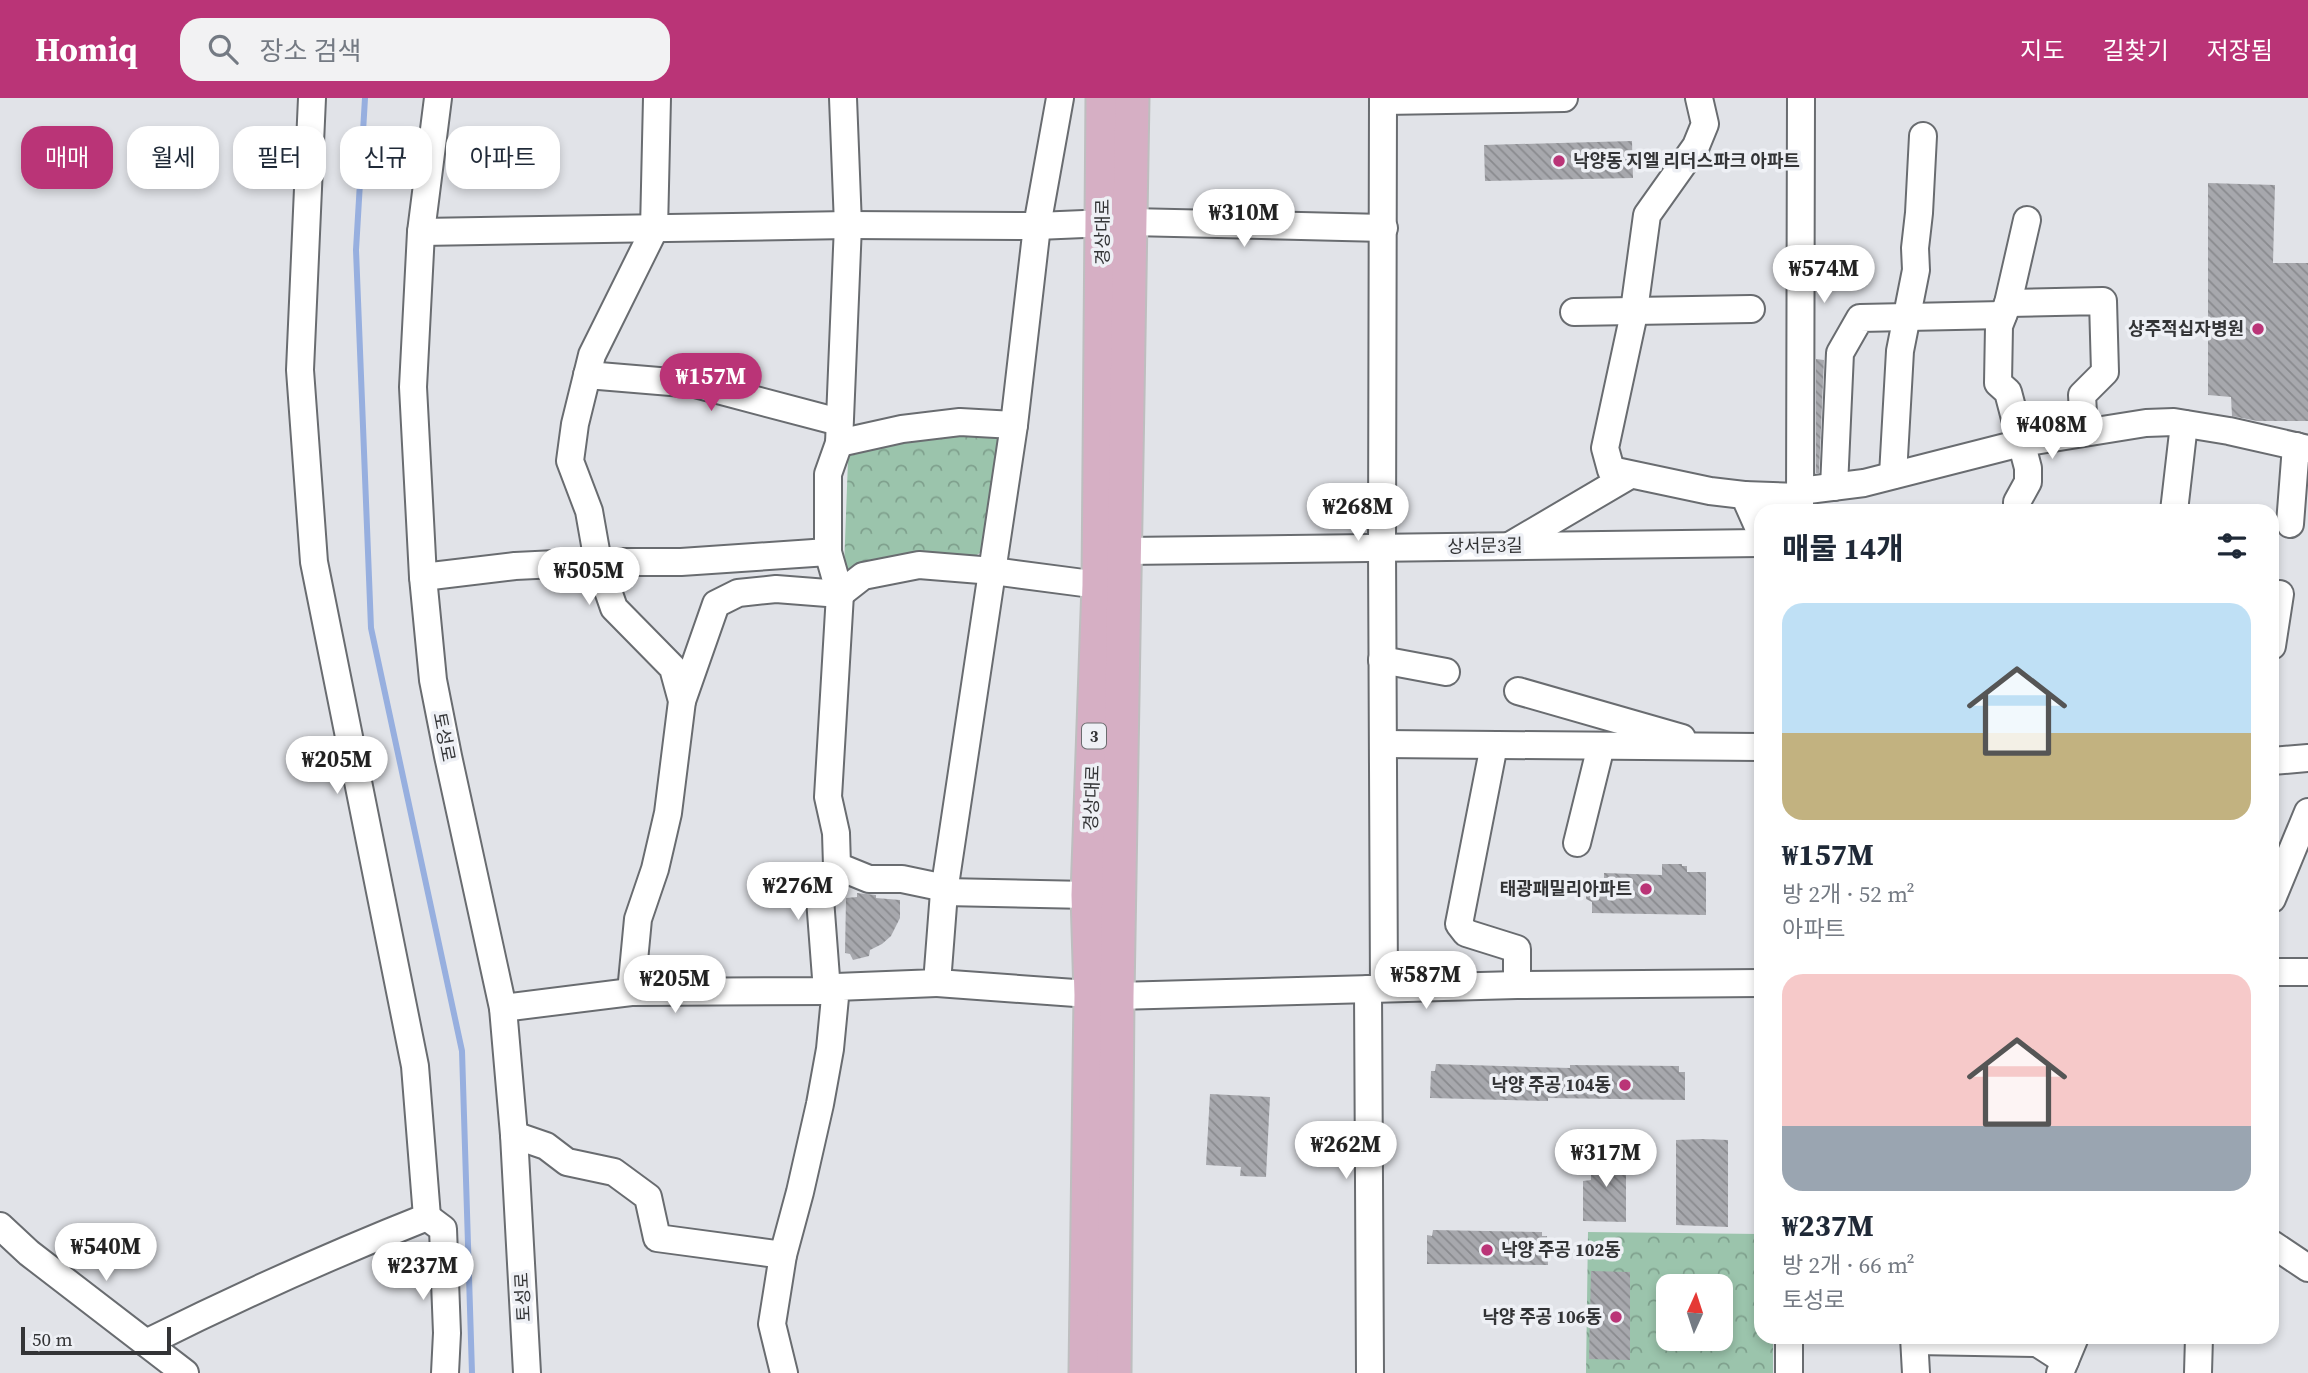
<!DOCTYPE html>
<html lang="ko">
<head>
<meta charset="utf-8">
<style>
  body { margin:0; font-family:"Source Serif 4","Noto Sans KR",serif; background:#f2f2f3; color:#1f2937; height:100vh; display:flex; flex-direction:column; font-size:26px; white-space:nowrap }
  * { box-sizing:border-box; margin:0 }
  p { font-size:23px; color:#747a83 }
  .icon { flex:none; width:38px; height:38px; fill:none; stroke:currentColor; stroke-width:2; stroke-linecap:round; stroke-linejoin:round }
  .map { position:relative; flex:1; overflow:hidden }
  .sheet { position:absolute; left:1754px; top:406px; width:525px; height:840px; display:flex; flex-direction:column; background:#fff; border-radius:21px; box-shadow:0 4px 10px #0003 }
  .sheet>* { flex:none }
  .banner { position:absolute; left:21px; top:28px; width:665px; height:63px; display:flex; gap:14px }
  .needle { width:46px; rotate:3deg }
  .controls { position:absolute; left:1656px; top:1176px; display:grid; gap:14px }
  .controls a { display:grid; place-items:center; width:77px; height:77px; border-radius:14px; background:#fff; box-shadow:0 4px 10px #0003; font-size:35px }
  .scale { position:absolute; left:21px; bottom:18px; width:150px; box-sizing:border-box; padding-left:7px; border:4px solid #333436; border-top:0; font-size:19px; line-height:24px; white-space:nowrap; color:#333436; -webkit-text-stroke:5px #eef0f5; paint-order:stroke }
  .price { position:absolute; translate:-50% -60px; padding:0 16px; border-radius:24px; background:#fff; color:#222; font-size:23px; line-height:46px; filter:drop-shadow(0 2px 4px #0008) }
  .price::after { content:''; position:absolute; left:50%; top:42px; width:21px; height:16px; margin-left:-10px; background:inherit; clip-path:polygon(0 0,100% 0,50% 100%) }
  .price.active { background:#ba3477; color:#fff }
  ul { padding:0; list-style:none }
  li { display:grid; align-content:center; gap:14px; height:371px; padding:0 28px }
  li span { display:grid; place-items:center; height:217px; border-radius:21px; color:#555 }
  li>.icon { margin-inline-start:auto }
  span .icon { width:126px; height:126px; fill:#fffc; stroke-width:1 }
  li b { font-size:30px }
  h2 { display:flex; justify-content:space-between; align-items:center; height:84px; padding:0 28px; font-size:30px }
  .chip { padding:0 24px; border-radius:21px; background:#fff; box-shadow:0 4px 10px #0003; font-size:24px; line-height:63px }
  .chip.active { background:#ba3477; color:#fff }
  header { display:flex; align-items:center; gap:42px; box-sizing:border-box; height:98px; padding:0 35px; background:#ba3477; color:#fff }
  header strong { font-size:33px }
  nav { display:flex; gap:38px; margin-inline-start:auto; font-size:24px }
  .search { width:490px; height:63px; background:#f2f2f3; display:flex; align-items:center; gap:18px; box-sizing:border-box; padding:0 24px; border-radius:21px; color:#747a83; font-size:26px }
  .map>svg:first-child { display:block }
  .park { fill:url(#park-crowns); fill-rule:evenodd }
  .lines { fill:none; stroke-linecap:round; stroke-linejoin:round }
  .stream { stroke:#97afdf; stroke-width:6 }
  .building { fill:url(#building-back-hatch) }
  .minor-casing { stroke:#696c70; stroke-width:30 }
  .major-casing { stroke:#bebebf; stroke-width:37 }
  .minor { stroke:#fff; stroke-width:26 }
  .major { stroke:#d6afc4; stroke-width:33 }
  .poi-dot { fill:#ba3477; stroke:#eef0f5; stroke-width:2.5 }
  .labels { text-anchor:middle; stroke-width:7; stroke-linejoin:round; paint-order:stroke }
  .shield { fill:#eef0f5; stroke:#6b6c6f; stroke-width:2 }
  .shield-label { font-size:16px; font-weight:bold; fill:#333436 }
  .poi-label { font-size:18px; font-weight:bold; fill:#333436; stroke:#eef0f5; text-anchor:end }
  .street-label { font-size:18px; fill:#333436; stroke:#eef0f5 }
</style>
</head>
<body>
<header>
<strong>Homiq</strong>
<div class="search"><svg class="icon" aria-label="search" viewBox="0 0 24 24"><circle cx="10" cy="10" r="6"/><path d="M15 15l6 6"/></svg>장소 검색</div>
<nav><a>지도</a><a>길찾기</a><a>저장됨</a></nav>
</header>
<div class="map">
<svg width="2308" height="1275" viewBox="0 0 2308 1275">
  <defs>
    <pattern id="park-crowns" width="20" height="18" patternUnits="userSpaceOnUse" patternTransform="scale(1.75)"><rect width="20" height="18" fill="#9bc4ac"/><path d="M2 6a3 3 0 1 1 6 0M12 15a3 3 0 1 1 6 0" fill="none" stroke="#7fa08d"/></pattern>
    <pattern id="building-back-hatch" width="6" height="6" patternUnits="userSpaceOnUse" patternTransform="scale(1.75)"><rect width="6" height="6" fill="#a7a8ad"/><path d="M-1 5l2 2M0 0l6 6M5-1l2 2" fill="none" stroke="#898a8e"/></pattern>
  </defs>
  <rect width="100%" height="100%" fill="#e1e3e8"/>
  <g class="park">
    <polygon points="989,330 999,341 985,452 963,465 862,472 844,471 848,362 854,349"/>
    <path d="M1588,1134L1760,1136V1239H1773V1275H1586ZM1668,1188H1720V1241H1668Z"/>
  </g>
  <g class="lines">
    <polyline class="stream" points="365,0 356,152 371,530 462,953 472,1275"/>
  </g>
  <g class="building">
    <polygon points="1632,43 1633,80 1485,83 1484,47"/>
    <polygon points="2208,85 2275,87 2273,165 2308,165 2308,323 2257,323 2232,318 2231,299 2208,297"/>
    <polygon points="1816,261 1824,262 1819,375 1816,375"/>
    <polygon points="1662,766 1682,766 1682,768 1687,768 1687,774 1706,774 1706,817 1592,815 1592,804 1586,801 1587,780 1604,781 1604,775 1662,777"/>
    <polygon points="857,795 876,797 876,800 900,802 900,820 891,838 882,846 870,852 869,858 853,862 850,856 845,855 846,800 857,799"/>
    <polygon points="1436,966 1570,970 1570,967 1679,968 1679,974 1685,974 1685,1002 1548,1000 1548,1003 1430,1000 1431,973 1435,973"/>
    <polygon points="1210,996 1270,999 1266,1079 1240,1078 1241,1069 1206,1067"/>
    <polygon points="1701,1041 1728,1042 1728,1129 1676,1127 1676,1042"/>
    <polygon points="1591,1055 1626,1055 1626,1124 1583,1123 1583,1083 1591,1082"/>
    <polygon points="1433,1132 1542,1134 1542,1138 1547,1138 1548,1167 1427,1166 1427,1137 1432,1138"/>
    <polygon points="1591,1173 1630,1174 1630,1262 1589,1261"/>
  </g>
  <g class="lines">
    <g class="minor-casing">
      <g id="minor">
        <polyline points="438,0 421,134 413,289 423,479 433,582 448,658 503,910 514,1037 527,1275"/>
        <polyline points="843,0 848,127 839,345 828,376 828,454 840,496 828,699 836,735 837,768 869,781 902,781 945,790"/>
        <polyline points="1383,0 1382,449 1384,890"/>
        <polyline points="1699,0 1705,26 1696,48 1647,117 1633,220 1605,350 1611,372 1710,393 1744,397 1760,433"/>
        <polyline points="1383,3 1564,0"/>
        <polyline points="421,134 848,127 1037,128 1131,124 1384,130"/>
        <polyline points="2008,205 2103,203 2105,274 2082,297 2084,334"/>
        <polyline points="1574,214 1751,211"/>
        <polyline points="587,277 695,286 839,324"/>
        <polyline points="839,345 902,331 960,324 1014,327"/>
        <polyline points="1893,377 1900,253 1916,172 1915,150 1919,115 1923,38"/>
        <polyline points="1834,389 1840,255 1860,220 2003,217"/>
        <polyline points="1800,393 1864,385 2021,345 2146,325 2174,324 2229,333 2308,351"/>
        <polyline points="1744,397 1800,399"/>
        <polyline points="1800,413 1801,0"/>
        <polyline points="2017,413 2017,404 2028,384 2028,370 2008,294 1998,285 1999,228 2008,205 2027,122"/>
        <polyline points="2174,413 2184,326"/>
        <polyline points="2290,426 2296,348"/>
        <polyline points="1511,447 1630,377"/>
        <polyline points="1126,453 1760,445"/>
        <polyline points="423,479 515,468 598,464 681,464 828,454"/>
        <polyline points="2272,548 2280,496"/>
        <polyline points="1382,562 1446,574"/>
        <polyline points="1518,593 1682,640"/>
        <polyline points="682,603 716,506 738,495 776,491 840,496 863,478 919,467 993,473 1099,487"/>
        <polyline points="1383,646 1760,649"/>
        <polyline points="1494,647 1459,826 1466,835 1517,851 1517,887"/>
        <polyline points="2272,663 2308,660"/>
        <polyline points="1577,745 1601,648"/>
        <polyline points="944,794 1088,797"/>
        <polyline points="2272,801 2308,714"/>
        <polyline points="2272,874 2308,874"/>
        <polyline points="937,885 1117,898 1517,887 1760,885"/>
        <polyline points="1368,891 1370,1275"/>
        <polyline points="827,893 820,801 837,768"/>
        <polyline points="631,894 638,821 655,771 668,715 682,603 673,570 614,510 598,464 589,413 570,363 575,326 592,257 654,132 657,0"/>
        <polyline points="503,910 631,894 827,893 836,889"/>
        <polyline points="514,1037 546,1048 567,1064 614,1074 648,1099 657,1140 783,1157"/>
        <polyline points="427,1119 443,1131 447,1235 445,1275"/>
        <polyline points="0,1128 29,1155 185,1275"/>
        <polyline points="2272,1146 2308,1170"/>
        <polyline points="1914,1239 1916,1275"/>
        <polyline points="1915,1243 2037,1245 2065,1263"/>
        <path d="M146,1245C238,1199 331,1157 427,1119L415,968L314,464L300,272L312,0"/>
        <polyline points="784,1275 772,1226 783,1157 800,1094 820,1006 830,951 836,889 937,885 944,794 1014,327 1037,128 1060,0"/>
        <polyline points="1789,1275 1789,1239"/>
        <polyline points="2060,1275 2075,1239"/>
        <polyline points="2198,1275 2199,1239"/>
      </g>
    </g>
    <g class="major-casing">
      <g id="major">
        <polyline points="1086,1275 1091,897 1088,797 1099,487 1103,0"/>
        <polyline points="1114,1275 1117,898 1132,0"/>
      </g>
    </g>
    <use href="#minor" class="minor"/>
    <use href="#major" class="major"/>
  </g>
  <g class="poi-dot">
    <circle cx="1559" cy="63" r="7"/>
    <circle cx="2258" cy="231" r="7"/>
    <circle cx="1646" cy="791" r="7"/>
    <circle cx="1625" cy="987" r="7"/>
    <circle cx="1487" cy="1152" r="7"/>
    <circle cx="1616" cy="1219" r="7"/>
  </g>
  <g class="labels">
    <rect class="shield" x="1082" y="625.5" width="24" height="25" rx="5"/>
    <g class="shield-label">
      <text x="1094" y="644">3</text>
    </g>
    <g class="poi-label">
      <text x="1573" y="69" text-anchor="start">낙양동 지엘 리더스파크 아파트</text>
      <text x="2244" y="237">상주적십자병원</text>
      <text x="1632" y="797">태광패밀리아파트</text>
      <text x="1611" y="993">낙양 주공 104동</text>
      <text x="1501" y="1158" text-anchor="start">낙양 주공 102동</text>
      <text x="1602" y="1225">낙양 주공 106동</text>
    </g>
    <g class="street-label">
      <text transform="translate(1103 134) rotate(-90)" y="6">경상대로</text>
      <text transform="translate(1485 448) rotate(-1)" y="6">상서문3길</text>
      <text transform="translate(444 639) rotate(79)" y="6">토성로</text>
      <text transform="translate(1092 700) rotate(-88)" y="6">경상대로</text>
      <text transform="translate(523 1199) rotate(-93)" y="6">토성로</text>
    </g>
  </g>
</svg>
<div class="controls">
<a><svg class="needle" viewBox="-14 -14 28 28"><path d="M0-13l5 13h-10z" fill="#e53935"/><path d="M0 13l5-13h-10z" fill="#747a83"/></svg></a>
</div>
<div class="scale">50 m</div>
<b class="price" style="left:1244px;top:151px">₩310M</b>
<b class="price" style="left:1824px;top:207px">₩574M</b>
<b class="price active" style="left:711px;top:315px">₩157M</b>
<b class="price" style="left:2052px;top:363px">₩408M</b>
<b class="price" style="left:1358px;top:445px">₩268M</b>
<b class="price" style="left:589px;top:509px">₩505M</b>
<b class="price" style="left:337px;top:698px">₩205M</b>
<b class="price" style="left:798px;top:824px">₩276M</b>
<b class="price" style="left:1426px;top:913px">₩587M</b>
<b class="price" style="left:675px;top:917px">₩205M</b>
<b class="price" style="left:1346px;top:1083px">₩262M</b>
<b class="price" style="left:1606px;top:1091px">₩317M</b>
<b class="price" style="left:106px;top:1185px">₩540M</b>
<b class="price" style="left:423px;top:1204px">₩237M</b>
<div class="banner">
<a class="chip active">매매</a>
<a class="chip">월세</a>
<a class="chip">필터</a>
<a class="chip">신규</a>
<a class="chip">아파트</a>
</div>
<section class="sheet">
<h2>매물 14개<svg class="icon" aria-label="filters" viewBox="0 0 24 24"><path d="M4 7h16M4 17h16"/><circle cx="9" cy="7" r="2"/><circle cx="15" cy="17" r="2"/></svg></h2>
<ul>
<li><span style="background:linear-gradient(#bfe0f5 60%,#c2b280 0)"><svg class="icon" aria-label="home" viewBox="0 0 24 24"><path d="M3 11l9-7 9 7M6 9v11h12V9"/></svg></span><div><b>₩157M</b><p>방 2개 · 52 m²</p><p>아파트</p></div></li>
<li><span style="background:linear-gradient(#f6c9c9 70%,#9aa5b1 0)"><svg class="icon" aria-label="home" viewBox="0 0 24 24"><path d="M3 11l9-7 9 7M6 9v11h12V9"/></svg></span><div><b>₩237M</b><p>방 2개 · 66 m²</p><p>토성로</p></div></li>
</ul>
</section>
</div>
</body>
</html>
